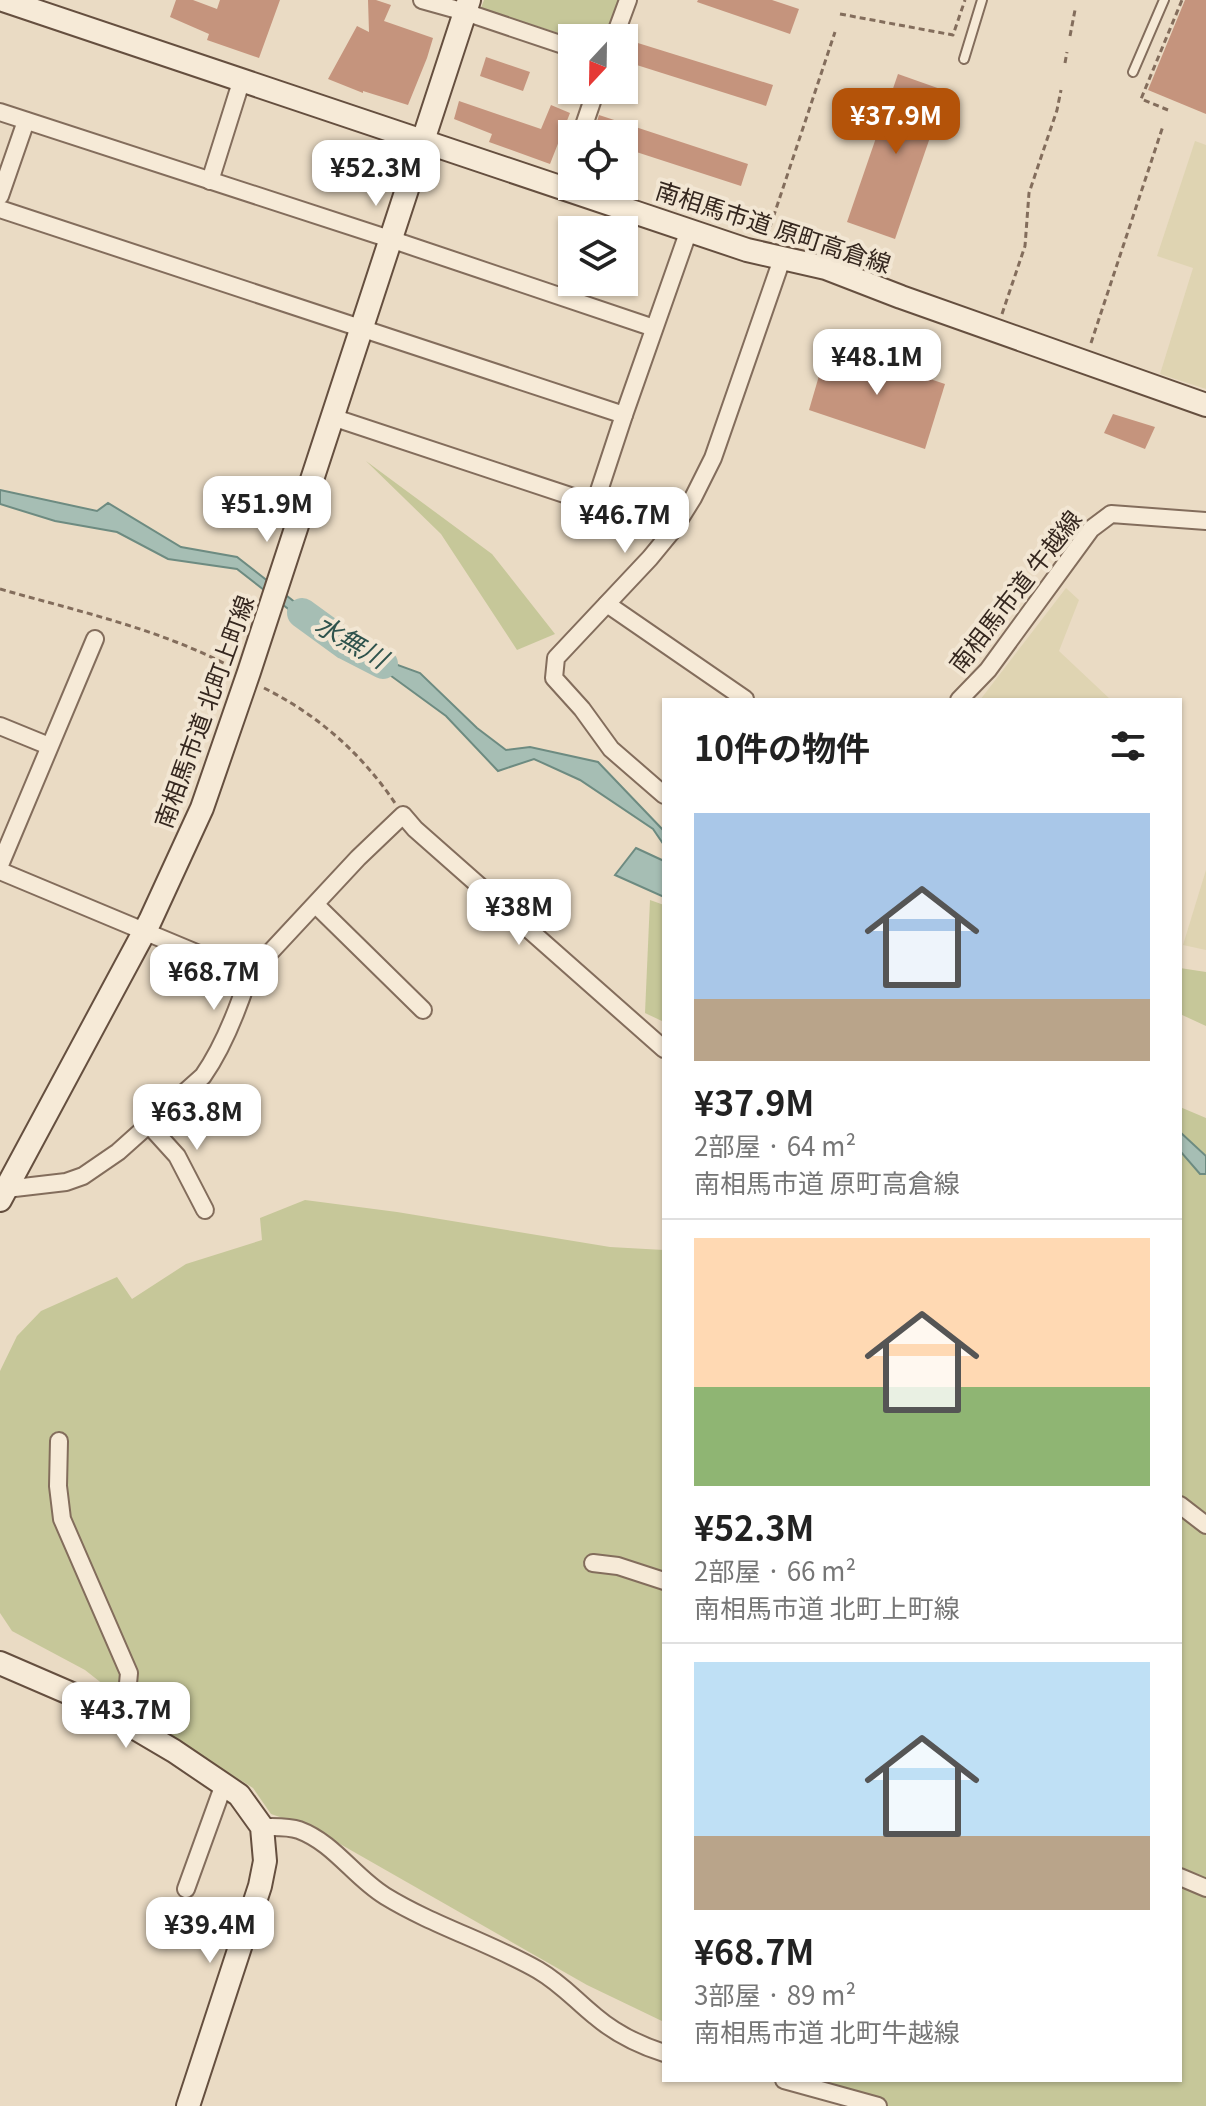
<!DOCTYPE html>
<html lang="ja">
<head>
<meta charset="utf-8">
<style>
  body { margin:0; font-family:Georgia,"Noto Sans JP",serif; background:#f6f6f6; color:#222; height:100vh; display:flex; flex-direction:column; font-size:30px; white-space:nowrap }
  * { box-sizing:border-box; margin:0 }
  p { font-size:26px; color:#767676 }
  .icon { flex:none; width:44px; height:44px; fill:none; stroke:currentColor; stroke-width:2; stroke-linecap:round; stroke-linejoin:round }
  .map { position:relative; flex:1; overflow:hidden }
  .side { position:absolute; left:662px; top:698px; width:520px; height:1384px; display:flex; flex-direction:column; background:#fff; border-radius:0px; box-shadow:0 2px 6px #0004 }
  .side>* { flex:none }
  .needle { width:52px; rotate:202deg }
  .controls { position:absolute; left:558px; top:24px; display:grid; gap:16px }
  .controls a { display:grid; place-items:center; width:80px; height:80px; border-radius:0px; background:#fff; box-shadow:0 2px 6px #0004; font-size:40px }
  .price { position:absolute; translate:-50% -68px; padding:0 18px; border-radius:16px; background:#fff; color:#222; font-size:26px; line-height:52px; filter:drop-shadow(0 2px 4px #0008) }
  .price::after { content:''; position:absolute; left:50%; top:48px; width:24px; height:18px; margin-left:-12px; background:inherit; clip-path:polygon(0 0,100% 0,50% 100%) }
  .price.selected { background:#b45309; color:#fff }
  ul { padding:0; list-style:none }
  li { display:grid; align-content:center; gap:16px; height:424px; padding:0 32px }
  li+li { border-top:2px solid #e0e0e0 }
  li span { display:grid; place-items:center; height:248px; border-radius:0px; color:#555 }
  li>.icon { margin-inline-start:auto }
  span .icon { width:144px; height:144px; fill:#fffc; stroke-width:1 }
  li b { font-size:34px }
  h2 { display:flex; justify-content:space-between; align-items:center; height:96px; padding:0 32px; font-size:34px }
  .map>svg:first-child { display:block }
  .farmland { fill:#dfd4b2 }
  .green { fill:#c6c799 }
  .water { fill:#a6beb4; stroke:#6d8b81; stroke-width:2 }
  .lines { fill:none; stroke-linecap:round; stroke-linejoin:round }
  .river { stroke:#a6beb4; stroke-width:30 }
  .building { fill:#c5947d }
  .lane-casing { stroke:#836d5c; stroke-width:12 }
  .street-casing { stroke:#836d5c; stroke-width:20 }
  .secondary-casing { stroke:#654f3f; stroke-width:26 }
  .path { stroke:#836d5c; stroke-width:3; stroke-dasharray:6 4; stroke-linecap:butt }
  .lane { stroke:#f6ead7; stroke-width:8 }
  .street { stroke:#f6ead7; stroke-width:16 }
  .secondary { stroke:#f6ead7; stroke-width:22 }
  .labels { text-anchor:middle; stroke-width:8; stroke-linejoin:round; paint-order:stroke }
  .street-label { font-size:24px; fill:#35271f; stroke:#f2e6d3 }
  .water-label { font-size:26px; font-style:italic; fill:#2f534d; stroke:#f2e6d3 }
</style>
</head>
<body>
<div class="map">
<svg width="1206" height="2106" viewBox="0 0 1206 2106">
  <rect width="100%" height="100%" fill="#eadbc4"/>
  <g class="farmland">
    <polygon points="1195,141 1206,145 1206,389 1160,374 1193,268 1157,256"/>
    <polygon points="1066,588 1079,600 1059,651 1111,700 980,700"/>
    <polygon points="1206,870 1206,950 1183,945"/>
  </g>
  <g class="green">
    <polygon points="484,0 618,0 604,38 574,38 481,8"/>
    <polygon points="366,461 492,554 555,634 517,650 441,534"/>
    <polygon points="650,900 664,905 664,1022 645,1013"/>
    <polygon points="1180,968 1206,972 1206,1026 1180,1014"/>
    <polygon points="1180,1107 1206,1118 1206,2106 853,2106 789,2080 1180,2080"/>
    <polygon points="305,1200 397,1212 610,1247 664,1250 664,2022 587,1985 312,1828 271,1814 253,1788 165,1733 85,1670 12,1631 0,1613 0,1371 17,1336 41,1311 117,1277 132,1299 186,1264 262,1240 260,1218"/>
  </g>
  <g class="water">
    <polygon points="0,490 97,511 108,503 181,547 237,557 337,635 329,640 420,673 477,728 506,750 530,747 598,762 664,831 664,845 653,829 580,780 534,759 498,771 446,716 383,670 328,640 237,569 168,559 117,532 55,521 0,504"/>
    <polygon points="636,848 664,861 664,897 615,875"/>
    <polygon points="1180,1132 1206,1156 1206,1174 1200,1174 1180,1151"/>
  </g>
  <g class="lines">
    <polyline class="river" points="302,613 346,645 383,664"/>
  </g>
  <g class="building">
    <polygon points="176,0 193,0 217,9 220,0 280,0 259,58 207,40 209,34 170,17"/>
    <polygon points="368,0 376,0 391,5 384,21 433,38 427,58 408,105 363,91 363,93 328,79 357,26 369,32"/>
    <polygon points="698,0 772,0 799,9 790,34 697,2"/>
    <polygon points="1185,0 1206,0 1206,114 1148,90"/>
    <polygon points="625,39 773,85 766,106 624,61"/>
    <polygon points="486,57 530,72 523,91 480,76"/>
    <polygon points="898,74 946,91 895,239 847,222"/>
    <polygon points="459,101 541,129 551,105 570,113 550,164 489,142 492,134 454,119"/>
    <polygon points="599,115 748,164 741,186 624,148 624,134 593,134"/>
    <polygon points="828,345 945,384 925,449 809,410"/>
    <polygon points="1113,414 1155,427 1145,449 1104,433"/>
  </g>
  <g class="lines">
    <g class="lane-casing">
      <g id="lane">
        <polyline points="964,59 982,0"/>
        <polyline points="1133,72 1164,0"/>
      </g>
    </g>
    <g class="street-casing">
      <g id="street">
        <polyline points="422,0 465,12 572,48"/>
        <polyline points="614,38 628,0"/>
        <polyline points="0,112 402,243 654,328"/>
        <polyline points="581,134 596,90"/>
        <polyline points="210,181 242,79"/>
        <polyline points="564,188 572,163"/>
        <polyline points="0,196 26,121"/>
        <polyline points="0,209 624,415"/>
        <polyline points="332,417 673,530"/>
        <polyline points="595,503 624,415 689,230"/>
        <polyline points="607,604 745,699"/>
        <polyline points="959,700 988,670 1091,529 1111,514 1206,521"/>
        <polyline points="0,726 49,746"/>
        <polyline points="664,795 611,749 582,709 554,678 556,658 650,558 673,530 693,498 713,458 782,259"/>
        <polyline points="0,865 95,639"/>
        <polyline points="0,871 249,975"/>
        <polyline points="316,905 423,1010"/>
        <polyline points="148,1124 177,1156 205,1210"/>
        <path d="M6,1189L66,1182L83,1176L118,1152L203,1076C224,1046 238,1009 249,975L358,858L403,815L415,829L664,1049"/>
        <polyline points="59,1441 58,1486 62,1519 129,1673 127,1694 118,1718"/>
        <polyline points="1180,1505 1206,1525"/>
        <polyline points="593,1563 618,1566 664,1581"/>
        <path d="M262,1827C274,1827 288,1826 299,1830C334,1843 354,1877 385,1896C434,1926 489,1942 538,1970C562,1984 575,2000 595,2016C615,2033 639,2045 664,2053"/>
        <polyline points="1180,1877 1206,1888"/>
        <polyline points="186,1889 224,1784"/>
        <polyline points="784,2080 878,2106"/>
      </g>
    </g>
    <g class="secondary-casing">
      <g id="secondary">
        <polyline points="3,0 747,250 826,268 901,297 1206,405"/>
        <polyline points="0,1200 150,921 202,808 249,672 469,0"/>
        <polyline points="0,1663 74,1695 118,1718 174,1751 239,1795 262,1827 265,1861 260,1886 188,2106"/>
      </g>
    </g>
    <g class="path">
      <polyline points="840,14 953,35 965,0"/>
      <polyline points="1070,36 1075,10"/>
      <polyline points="1065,63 1067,52"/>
      <polyline points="1168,110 1141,99 1182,0"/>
      <polyline points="767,236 835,32"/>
      <polyline points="1002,314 1025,246 1029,193 1057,110 1061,90"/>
      <polyline points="1091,343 1163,126"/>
      <path d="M0,589C77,611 160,629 231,667"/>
      <path d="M264,688C318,715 361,753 395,803"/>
    </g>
    <use href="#lane" class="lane"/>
    <use href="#street" class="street"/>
    <use href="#secondary" class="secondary"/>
  </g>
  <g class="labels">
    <g class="street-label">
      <text transform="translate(773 228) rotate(18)" y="8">南相馬市道 原町高倉線</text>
      <text transform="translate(1016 592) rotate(-52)" y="8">南相馬市道 牛越線</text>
      <text transform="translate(205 712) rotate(-70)" y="8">南相馬市道 北町上町線</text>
    </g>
    <g class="water-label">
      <text transform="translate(351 642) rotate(30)" y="9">水無川</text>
    </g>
  </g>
</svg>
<div class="controls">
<a><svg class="needle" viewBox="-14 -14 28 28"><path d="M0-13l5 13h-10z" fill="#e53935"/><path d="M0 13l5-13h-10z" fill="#767676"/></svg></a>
<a><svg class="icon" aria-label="locate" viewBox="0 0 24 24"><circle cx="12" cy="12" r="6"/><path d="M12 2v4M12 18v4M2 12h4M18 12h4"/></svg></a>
<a><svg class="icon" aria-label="layers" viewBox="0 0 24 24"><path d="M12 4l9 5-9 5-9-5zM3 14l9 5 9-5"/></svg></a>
</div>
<b class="price selected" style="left:896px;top:156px">¥37.9M</b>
<b class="price" style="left:376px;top:208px">¥52.3M</b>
<b class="price" style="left:877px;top:397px">¥48.1M</b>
<b class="price" style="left:267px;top:544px">¥51.9M</b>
<b class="price" style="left:625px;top:555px">¥46.7M</b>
<b class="price" style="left:519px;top:947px">¥38M</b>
<b class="price" style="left:214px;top:1012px">¥68.7M</b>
<b class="price" style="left:197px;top:1152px">¥63.8M</b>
<b class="price" style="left:126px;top:1750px">¥43.7M</b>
<b class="price" style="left:210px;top:1965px">¥39.4M</b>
<section class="side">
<h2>10件の物件<svg class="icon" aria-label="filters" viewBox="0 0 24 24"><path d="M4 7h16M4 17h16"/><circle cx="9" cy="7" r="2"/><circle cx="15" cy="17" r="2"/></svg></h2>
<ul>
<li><span style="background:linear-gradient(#a9c7e8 75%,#b9a48a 0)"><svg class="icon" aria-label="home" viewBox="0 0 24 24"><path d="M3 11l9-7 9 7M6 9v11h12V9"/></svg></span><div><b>¥37.9M</b><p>2部屋 · 64 m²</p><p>南相馬市道 原町高倉線</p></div></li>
<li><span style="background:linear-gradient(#ffd9b3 60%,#8fb573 0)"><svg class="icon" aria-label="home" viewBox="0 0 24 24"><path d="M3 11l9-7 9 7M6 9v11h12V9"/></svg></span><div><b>¥52.3M</b><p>2部屋 · 66 m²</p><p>南相馬市道 北町上町線</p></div></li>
<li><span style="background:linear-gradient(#bfe0f5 70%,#b9a48a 0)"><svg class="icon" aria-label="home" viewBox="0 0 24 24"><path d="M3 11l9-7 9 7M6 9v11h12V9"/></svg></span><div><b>¥68.7M</b><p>3部屋 · 89 m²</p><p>南相馬市道 北町牛越線</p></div></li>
</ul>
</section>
</div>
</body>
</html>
